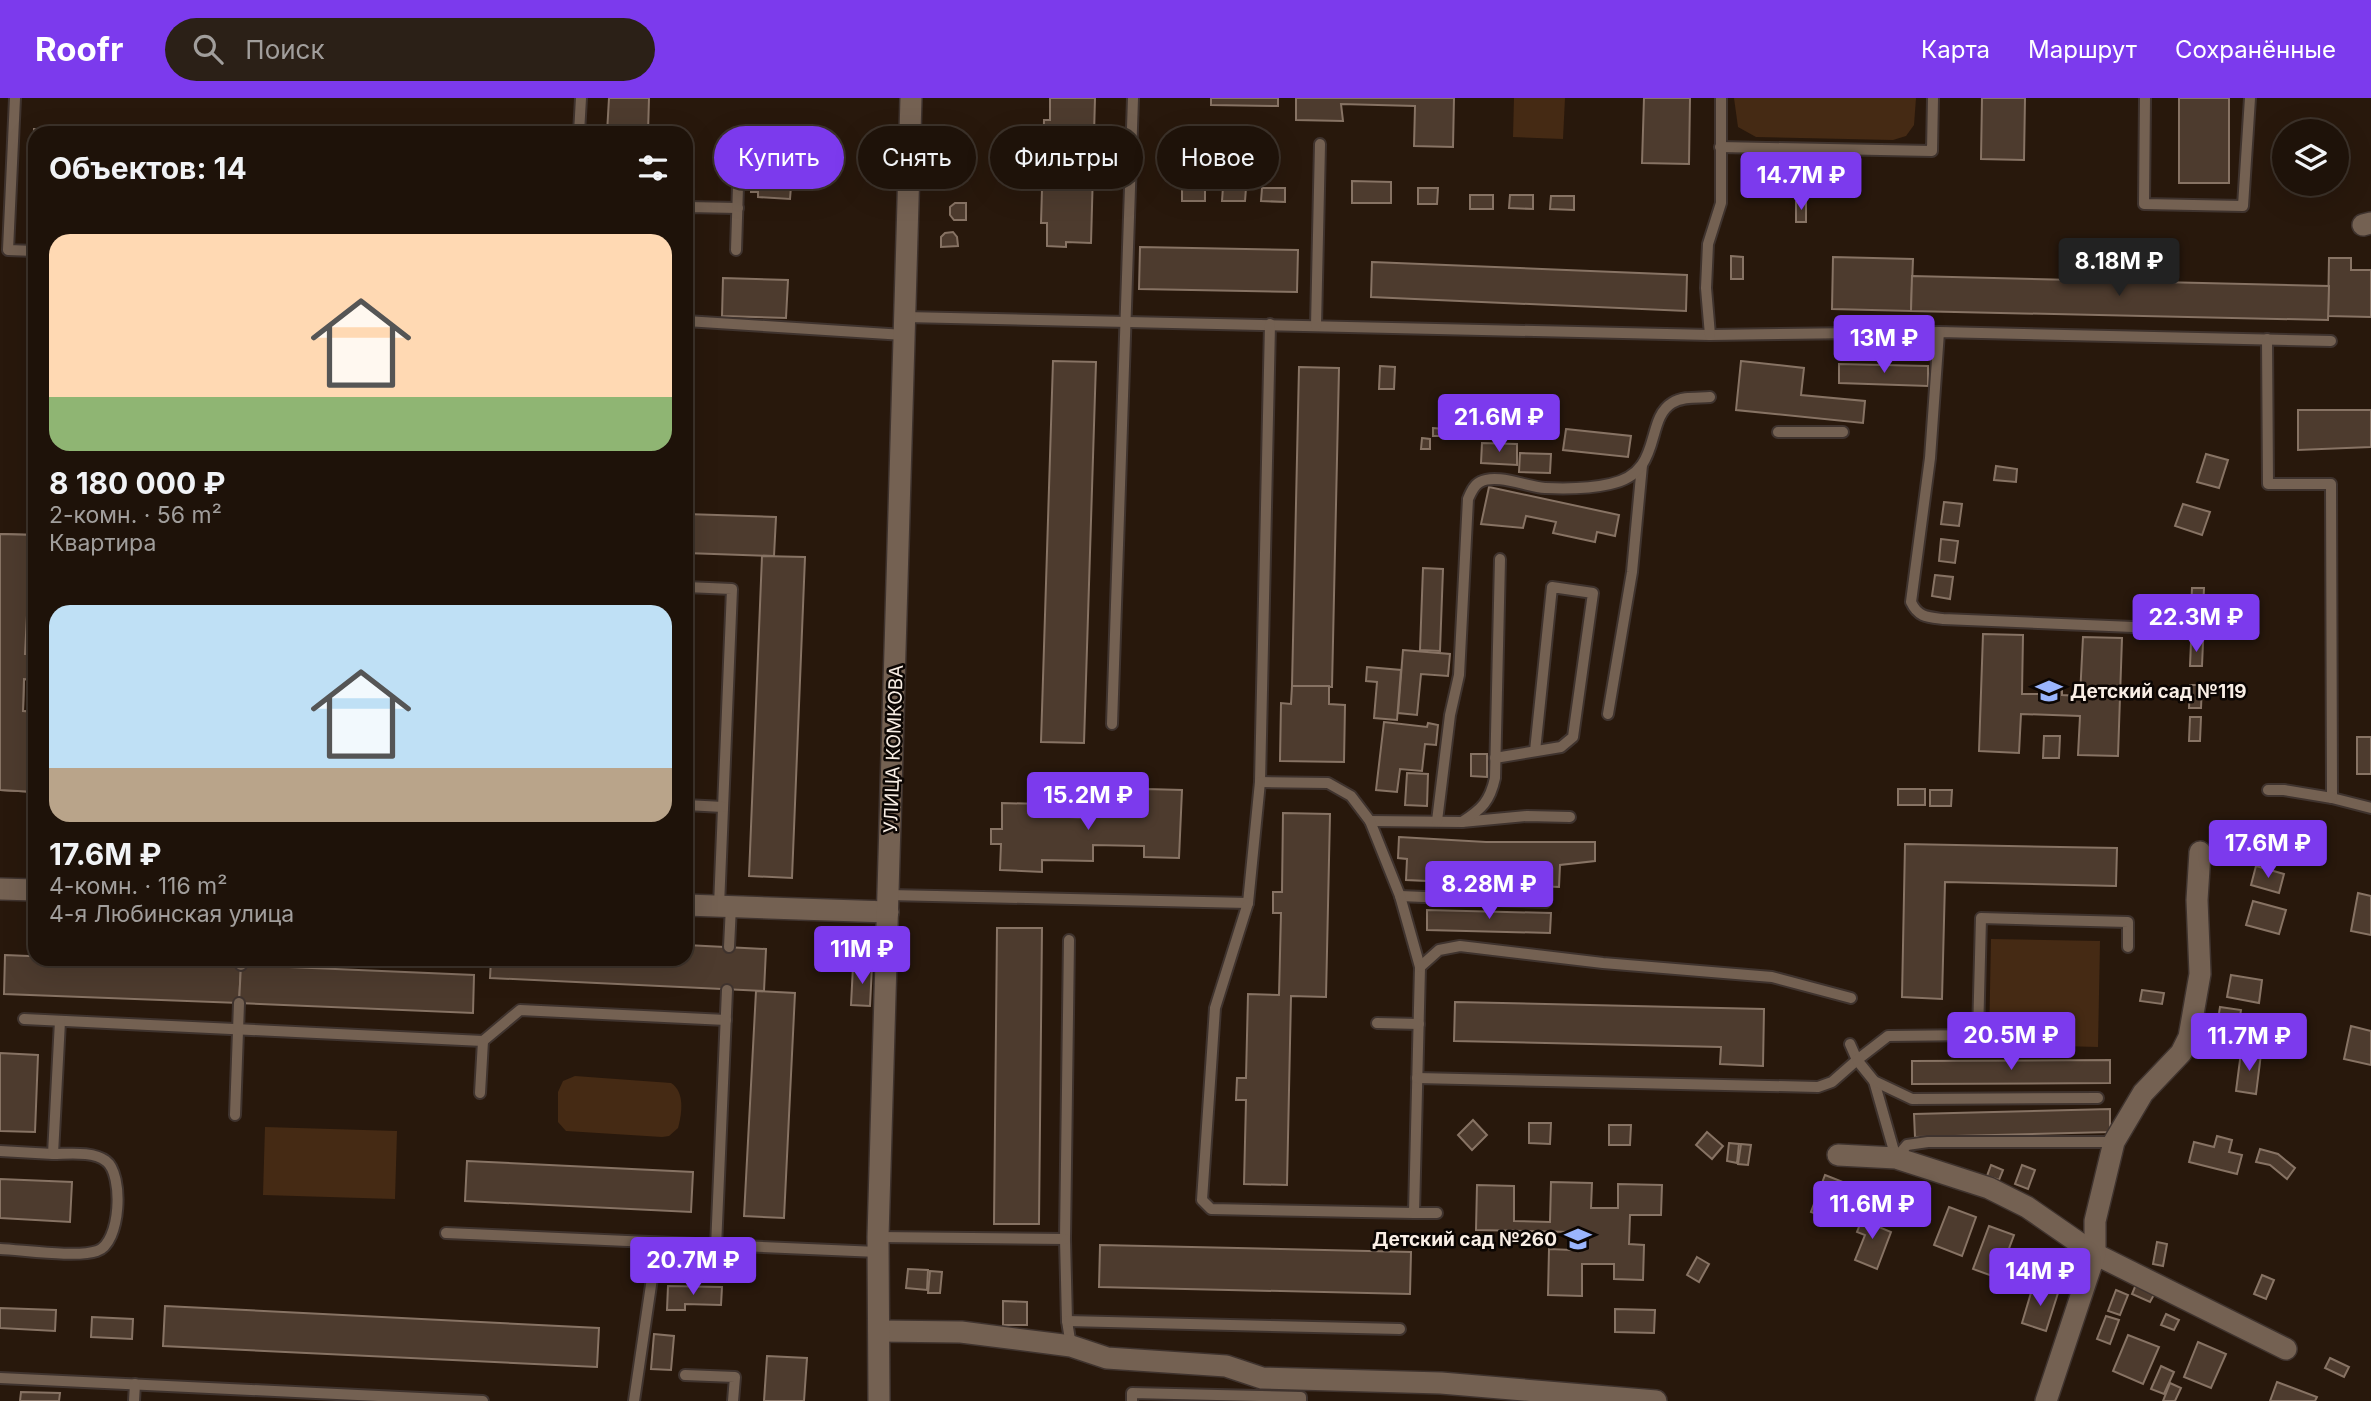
<!DOCTYPE html>
<html lang="ru">
<head>
<meta charset="utf-8">
<style>
  body { margin:0; font-family:Inter,sans-serif; background:#2b2017; color:#f1f3f6; height:100vh; display:flex; flex-direction:column; font-size:26px; white-space:nowrap }
  * { box-sizing:border-box; margin:0 }
  p { font-size:23px; color:#a19e9c }
  .icon { flex:none; width:38px; height:38px; fill:none; stroke:currentColor; stroke-width:2; stroke-linecap:round; stroke-linejoin:round }
  .map { position:relative; flex:1; overflow:hidden }
  .panel { position:absolute; left:28px; top:28px; width:665px; height:840px; display:flex; flex-direction:column; background:#1e1209; border-radius:21px; box-shadow:0 7px 28px #0002,0 0 0 2px #3c322a }
  .panel>* { flex:none }
  .banner { position:absolute; left:714px; top:28px; width:665px; height:63px; display:flex; gap:14px }
  .tools { position:absolute; left:2272px; top:21px; display:grid; gap:14px }
  .tools a { display:grid; place-items:center; width:77px; height:77px; border-radius:50%; background:#1e1209; box-shadow:0 7px 28px #0002,0 0 0 2px #3c322a; font-size:35px }
  .price { position:absolute; translate:-50% -60px; padding:0 16px; border-radius:7px; background:#7c3aed; color:#fff; font-size:23px; line-height:46px; filter:drop-shadow(0 2px 4px #0008) }
  .price::after { content:''; position:absolute; left:50%; top:42px; width:21px; height:16px; margin-left:-10px; background:inherit; clip-path:polygon(0 0,100% 0,50% 100%) }
  .price.current { background:#222; color:#fff }
  ul { padding:0; list-style:none }
  li { display:grid; align-content:center; gap:14px; height:371px; padding:0 21px }
  li span { display:grid; place-items:center; height:217px; border-radius:21px; color:#555 }
  li>.icon { margin-inline-start:auto }
  span .icon { width:126px; height:126px; fill:#fffc; stroke-width:1 }
  li b { font-size:30px }
  h2 { display:flex; justify-content:space-between; align-items:center; height:84px; padding:0 21px; font-size:30px }
  .tag { padding:0 24px; border-radius:32px; background:#1e1209; box-shadow:0 7px 28px #0002,0 0 0 2px #3c322a; font-size:24px; line-height:63px }
  .tag.current { background:#7c3aed; color:#fff }
  header { display:flex; align-items:center; gap:42px; box-sizing:border-box; height:98px; padding:0 35px; background:#7c3aed; color:#fff }
  header strong { font-size:33px }
  nav { display:flex; gap:38px; margin-inline-start:auto; font-size:24px }
  .search { width:490px; height:63px; background:#2b2017; display:flex; align-items:center; gap:18px; box-sizing:border-box; padding:0 24px; border-radius:38px; color:#a19e9c; font-size:26px }
  .map>svg:first-child { display:block }
  .green { fill:#452a14 }
  .building { fill:#4d3b2e; stroke:#877364; stroke-width:2 }
  .lines { fill:none; stroke-linecap:round; stroke-linejoin:round }
  .service-casing { stroke:#3f332e; stroke-width:14 }
  .minor-casing { stroke:#3f332e; stroke-width:24 }
  .service { stroke:#746152; stroke-width:10 }
  .minor { stroke:#746152; stroke-width:21 }
  .labels { text-anchor:middle; stroke-width:5; stroke-linejoin:round; paint-order:stroke }
  .poi-label { font-size:19px; font-weight:bold; fill:#f9eee5; stroke:#0c0603; text-anchor:start }
  .street-label { font-size:19px; fill:#f9eee5; stroke:#0c0603 }
</style>
</head>
<body>
<header>
<strong>Roofr</strong>
<div class="search"><svg class="icon" aria-label="search" viewBox="0 0 24 24"><circle cx="10" cy="10" r="6"/><path d="M15 15l6 6"/></svg>Поиск</div>
<nav><a>Карта</a><a>Маршрут</a><a>Сохранённые</a></nav>
</header>
<div class="map">
<svg width="2371" height="1303" viewBox="0 0 2371 1303">
  <rect width="100%" height="100%" fill="#28180c"/>
  <g class="green">
    <polygon points="1514,0 1565,0 1563,41 1513,39"/>
    <polygon points="1734,0 1916,0 1914,27 1906,38 1893,42 1756,39 1738,29"/>
    <polygon points="1991,841 2100,843 2098,949 1989,946"/>
    <path d="M575,978L671,985C685,994 682,1015 678,1030L669,1038L662,1039L566,1033L558,1024V994L563,983Z"/>
    <polygon points="265,1029 397,1033 395,1101 263,1097"/>
  </g>
  <g class="building">
    <polygon points="609,0 649,0 648,35 607,35"/>
    <polygon points="1050,0 1095,0 1091,145 1066,144 1066,149 1047,148 1047,125 1041,125 1042,91 1037,91 1038,67 1043,67 1044,22 1050,22"/>
    <polygon points="1211,0 1278,0 1278,8 1211,7"/>
    <polygon points="1296,0 1454,0 1453,49 1414,48 1415,8 1341,6 1343,23 1296,22"/>
    <polygon points="1644,0 1690,0 1689,66 1642,65"/>
    <polygon points="1982,0 2025,0 2024,62 1981,61"/>
    <rect x="2179" y="0" width="50" height="85"/>
    <polygon points="34,31 75,33 35,35 35,115 30,114"/>
    <polygon points="762,49 794,51 790,101 758,99 758,94 751,94 754,54 761,54"/>
    <polygon points="1352,83 1391,84 1391,105 1352,105"/>
    <polygon points="1182,89 1205,90 1205,103 1182,103"/>
    <polygon points="1223,89 1246,90 1245,103 1222,103"/>
    <polygon points="1262,90 1285,90 1285,104 1261,103"/>
    <polygon points="1418,90 1438,90 1437,106 1418,106"/>
    <rect x="1470" y="97" width="23" height="14"/>
    <polygon points="1510,97 1533,97 1533,111 1509,110"/>
    <polygon points="1551,98 1574,98 1574,112 1550,111"/>
    <polygon points="1806,103 1806,124 1796,124 1796,104"/>
    <polygon points="955,105 966,105 966,122 954,122 950,117 950,109"/>
    <polygon points="953,134 957,139 958,148 941,149 941,139 945,135"/>
    <polygon points="1140,149 1298,152 1297,194 1139,191"/>
    <polygon points="1731,158 1743,159 1743,181 1731,181"/>
    <polygon points="1833,159 1913,161 1911,213 1832,211"/>
    <polygon points="2329,160 2351,160 2351,172 2371,172 2371,219 2328,218"/>
    <polygon points="1372,164 1687,177 1686,213 1371,199"/>
    <polygon points="1912,178 2329,188 2328,222 1911,213"/>
    <polygon points="723,180 788,182 786,220 722,218"/>
    <polygon points="1053,263 1096,264 1084,645 1041,644"/>
    <polygon points="1741,263 1804,270 1801,297 1865,303 1863,325 1736,312"/>
    <polygon points="1839,266 1928,268 1928,288 1839,285"/>
    <polygon points="1380,268 1395,269 1394,291 1379,291"/>
    <polygon points="1299,269 1339,270 1332,589 1292,588"/>
    <polygon points="2298,312 2371,312 2371,349 2298,352"/>
    <polygon points="1433,330 1444,331 1443,338 1433,338"/>
    <polygon points="1566,331 1631,338 1628,359 1563,352"/>
    <polygon points="1422,340 1430,341 1430,351 1421,351"/>
    <polygon points="1482,345 1517,346 1517,367 1481,365"/>
    <polygon points="1520,355 1551,356 1550,375 1519,374"/>
    <polygon points="2206,356 2228,362 2219,390 2197,384"/>
    <polygon points="1996,368 2017,371 2016,384 1994,382"/>
    <polygon points="1489,389 1619,417 1615,438 1597,434 1595,444 1553,435 1556,424 1526,418 1523,430 1481,426"/>
    <polygon points="1944,404 1962,406 1959,428 1941,426"/>
    <polygon points="2183,406 2210,414 2202,437 2175,428"/>
    <polygon points="686,416 776,419 774,458 686,455"/>
    <polygon points="0,436 35,437 35,479 29,479 25,556 35,556 35,582 24,581 23,613 35,614 35,694 0,692"/>
    <polygon points="0,436 35,437 35,479 29,479 25,556 35,556 35,582 24,581 23,613 35,614 35,694 0,692"/>
    <polygon points="1941,441 1958,443 1955,465 1939,463"/>
    <polygon points="762,458 805,459 792,780 749,778"/>
    <polygon points="1423,470 1443,471 1440,553 1420,552"/>
    <polygon points="1935,477 1953,479 1950,501 1932,498"/>
    <polygon points="2192,490 2204,490 2203,512 2191,512"/>
    <polygon points="1983,536 2023,537 2022,596 2042,596 2042,589 2062,589 2062,597 2080,598 2083,539 2122,540 2118,658 2078,657 2080,618 2021,616 2019,655 1979,653"/>
    <polygon points="2191,544 2203,544 2202,568 2190,568"/>
    <polygon points="1403,552 1450,556 1448,578 1421,576 1417,617 1398,615"/>
    <polygon points="1367,569 1401,572 1397,622 1374,620 1377,584 1366,583"/>
    <polygon points="2190,587 2202,587 2201,610 2189,610"/>
    <polygon points="1292,588 1329,588 1329,606 1345,607 1344,664 1280,663 1281,605 1291,606"/>
    <polygon points="2190,619 2201,619 2200,643 2189,643"/>
    <polygon points="1384,624 1427,629 1428,625 1438,627 1436,647 1425,646 1422,673 1400,671 1397,694 1376,692"/>
    <polygon points="2044,638 2060,638 2059,660 2043,660"/>
    <rect x="2357" y="639" width="14" height="37"/>
    <polygon points="1471,656 1487,656 1487,679 1471,678"/>
    <polygon points="1407,675 1428,676 1427,708 1405,707"/>
    <polygon points="1146,691 1182,692 1179,760 1144,759 1144,748 1093,747 1093,763 1042,762 1042,774 1000,772 1001,746 991,746 991,731 1002,731 1002,705 1044,706 1044,718 1094,720 1095,707 1146,708"/>
    <rect x="1898" y="691" width="27" height="16"/>
    <polygon points="1930,692 1952,692 1951,708 1930,708"/>
    <polygon points="1283,715 1330,716 1326,899 1291,898 1287,1087 1244,1086 1246,1002 1236,1002 1237,980 1246,980 1248,896 1279,897 1281,815 1273,815 1273,794 1282,794"/>
    <polygon points="1399,739 1486,744 1595,744 1595,763 1560,767 1559,789 1406,782 1407,761 1398,760"/>
    <polygon points="1905,746 2117,750 2116,788 1945,784 1942,901 1902,899"/>
    <polygon points="2256,768 2284,776 2279,795 2251,787"/>
    <polygon points="2358,795 2371,798 2371,837 2351,833"/>
    <polygon points="2253,803 2286,812 2279,836 2246,827"/>
    <polygon points="1427,812 1551,815 1550,835 1427,832"/>
    <polygon points="997,830 1042,830 1039,1126 994,1126"/>
    <polygon points="686,847 766,851 764,893 490,880 491,861 686,861"/>
    <polygon points="5,857 241,867 239,905 4,896"/>
    <polygon points="241,867 474,877 473,915 239,905"/>
    <polygon points="853,868 872,868 870,908 851,907"/>
    <polygon points="2231,877 2262,882 2259,905 2227,899"/>
    <polygon points="2142,892 2164,895 2162,906 2140,903"/>
    <polygon points="756,893 795,895 784,1120 744,1118"/>
    <polygon points="1455,904 1764,911 1763,968 1720,966 1721,949 1454,943"/>
    <polygon points="2220,909 2241,912 2236,944 2215,941"/>
    <polygon points="2351,928 2371,933 2371,967 2344,961"/>
    <polygon points="2241,954 2261,956 2256,996 2236,993"/>
    <polygon points="0,955 38,957 35,1034 0,1033"/>
    <polygon points="2110,962 2110,985 1912,986 1912,963"/>
    <polygon points="2110,1011 2110,1034 1915,1039 1914,1016"/>
    <polygon points="1473,1022 1487,1037 1472,1052 1458,1037"/>
    <polygon points="1529,1025 1551,1025 1550,1046 1529,1045"/>
    <polygon points="1609,1027 1631,1027 1630,1047 1609,1047"/>
    <polygon points="1707,1034 1723,1048 1712,1061 1696,1047"/>
    <polygon points="2217,1038 2232,1042 2229,1054 2242,1057 2237,1076 2189,1064 2194,1044 2214,1049"/>
    <polygon points="1729,1045 1739,1046 1737,1065 1727,1063"/>
    <polygon points="1741,1046 1751,1047 1748,1067 1738,1066"/>
    <polygon points="2260,1051 2278,1056 2295,1070 2287,1081 2270,1067 2256,1064"/>
    <polygon points="467,1063 693,1074 691,1114 465,1103"/>
    <polygon points="1991,1067 2003,1072 1999,1082 1987,1078"/>
    <polygon points="2022,1067 2035,1072 2028,1091 2015,1086"/>
    <polygon points="1825,1077 1848,1086 1834,1123 1811,1114"/>
    <polygon points="0,1081 72,1084 70,1124 0,1120"/>
    <polygon points="1551,1084 1592,1085 1591,1110 1618,1110 1618,1086 1662,1087 1661,1117 1630,1117 1629,1146 1644,1147 1643,1182 1614,1181 1614,1166 1582,1166 1582,1198 1548,1197 1549,1151 1572,1152 1572,1134 1476,1132 1477,1087 1514,1088 1514,1123 1550,1124"/>
    <polygon points="1897,1087 1912,1092 1904,1112 1890,1107"/>
    <polygon points="1949,1109 1976,1119 1962,1158 1934,1147"/>
    <polygon points="1865,1113 1877,1117 1874,1127 1891,1134 1877,1171 1855,1162 1865,1137 1857,1134"/>
    <polygon points="1989,1128 2014,1137 1998,1180 1973,1171"/>
    <polygon points="2157,1144 2167,1146 2163,1168 2153,1166"/>
    <polygon points="1100,1147 1411,1154 1410,1196 1099,1189"/>
    <polygon points="2044,1154 2068,1162 2058,1195 2033,1188"/>
    <polygon points="1697,1159 1709,1166 1699,1184 1687,1177"/>
    <polygon points="908,1171 928,1172 927,1192 906,1190"/>
    <polygon points="930,1173 942,1174 940,1195 928,1195"/>
    <polygon points="2262,1177 2274,1182 2266,1201 2254,1196"/>
    <polygon points="2137,1184 2156,1193 2150,1204 2132,1196"/>
    <polygon points="668,1188 722,1189 721,1207 685,1206 685,1212 667,1212"/>
    <polygon points="2033,1188 2058,1195 2046,1233 2022,1225"/>
    <polygon points="2116,1192 2128,1197 2120,1217 2108,1213"/>
    <polygon points="1003,1203 1027,1204 1027,1227 1003,1227"/>
    <polygon points="165,1208 599,1230 597,1269 163,1248"/>
    <polygon points="0,1210 56,1212 55,1233 0,1230"/>
    <polygon points="1615,1211 1655,1212 1654,1235 1615,1234"/>
    <polygon points="2166,1216 2179,1222 2174,1232 2161,1227"/>
    <polygon points="2106,1218 2119,1222 2110,1246 2097,1241"/>
    <polygon points="92,1219 133,1221 132,1241 91,1239"/>
    <polygon points="654,1236 674,1238 671,1272 651,1271"/>
    <polygon points="2128,1237 2159,1249 2143,1286 2113,1273"/>
    <polygon points="2198,1244 2226,1256 2211,1290 2184,1279"/>
    <polygon points="767,1258 807,1260 804,1303 764,1303"/>
    <polygon points="2330,1260 2349,1269 2344,1279 2325,1270"/>
    <polygon points="2161,1268 2174,1274 2164,1296 2151,1291"/>
    <polygon points="2277,1284 2317,1299 2315,1303 2270,1303"/>
    <polygon points="2170,1285 2181,1290 2175,1303 2163,1303"/>
    <polygon points="21,1294 60,1295 59,1303 20,1303"/>
  </g>
  <g class="lines">
    <g class="service-casing">
      <g id="service">
        <polyline points="15,0 8,152 35,153"/>
        <polyline points="2145,0 2144,106 2243,108 2250,0"/>
        <polyline points="579,35 581,0"/>
        <polyline points="1720,49 1932,53 1933,0"/>
        <polyline points="686,145 687,109 738,110"/>
        <polyline points="736,152 739,57"/>
        <polyline points="905,219 1710,237 1939,234 2331,243"/>
        <polyline points="686,223 904,237"/>
        <polyline points="1316,228 1320,46"/>
        <path d="M1939,234L1930,360L1911,504C1918,519 1927,519 1943,521L2133,529"/>
        <polyline points="1710,237 1706,190 1708,146 1721,105 1721,0"/>
        <polyline points="2267,241 2268,386 2331,386 2332,700 2371,710"/>
        <polyline points="1778,334 1843,334"/>
        <polyline points="686,489 732,491 719,808"/>
        <polyline points="1608,616 1632,474 1642,367"/>
        <polyline points="1112,626 1133,0"/>
        <polyline points="1495,660 1561,649 1573,639 1593,495 1552,489 1535,653"/>
        <polyline points="2268,692 2284,692 2332,700"/>
        <polyline points="686,707 723,709"/>
        <polyline points="1370,723 1462,724 1527,718 1570,719"/>
        <path d="M1437,723L1450,617L1459,577L1468,401C1471,394 1474,387 1480,384C1497,375 1527,389 1545,390C1567,391 1588,391 1610,386C1664,375 1644,322 1672,305C1683,298 1698,300 1710,299"/>
        <path d="M1462,724C1482,711 1490,703 1495,680L1500,461"/>
        <polyline points="889,797 1248,805 1260,684 1270,226"/>
        <polyline points="1400,798 1545,804"/>
        <polyline points="1248,805 1215,910 1202,1102 1211,1111 1414,1115 1420,869 1400,798 1370,723 1351,698 1328,685 1260,684"/>
        <polyline points="1069,842 1065,1141 1067,1223 1071,1248"/>
        <polyline points="729,849 731,808"/>
        <polyline points="241,867 241,861"/>
        <polyline points="1420,869 1439,852 1460,848 1603,865 1772,879 1851,900"/>
        <polyline points="24,921 483,943 520,912 726,922"/>
        <polyline points="1377,925 1419,926"/>
        <polyline points="1417,980 1818,989 1832,984 1857,962 1850,946"/>
        <polyline points="1874,983 1896,1060"/>
        <polyline points="480,995 483,943"/>
        <polyline points="2098,1000 1912,1001 1874,983 1857,962 1888,938 1978,937 1981,820 2128,824 2128,849"/>
        <polyline points="235,1017 239,905"/>
        <polyline points="0,1053 53,1056"/>
        <polyline points="1896,1060 1907,1047 1928,1044 2114,1044"/>
        <polyline points="1414,1115 1437,1115"/>
        <polyline points="446,1135 878,1154"/>
        <polyline points="878,1139 1065,1141"/>
        <polyline points="716,1149 727,892"/>
        <path d="M0,1151C23,1152 77,1160 97,1153C121,1146 124,1076 106,1063C93,1053 69,1056 53,1056L60,923"/>
        <polyline points="1067,1223 1400,1231"/>
        <polyline points="685,1277 735,1279 733,1303"/>
        <polyline points="0,1280 483,1303"/>
        <polyline points="134,1303 135,1286"/>
        <polyline points="634,1303 657,1146"/>
        <polyline points="1132,1303 1132,1295 1301,1299 1301,1303"/>
      </g>
    </g>
    <g class="minor-casing">
      <g id="minor">
        <polyline points="2363,127 2371,125"/>
        <polyline points="0,791 35,792"/>
        <polyline points="686,807 888,814"/>
        <polyline points="1838,1057 1896,1060 1989,1090 2027,1109 2095,1156 2286,1251"/>
        <polyline points="879,1233 961,1234 1071,1248 1107,1260 1226,1268 1262,1280 1441,1285 1656,1303"/>
        <polyline points="879,1303 878,1139 911,0"/>
        <polyline points="2046,1303 2095,1156 2095,1123 2114,1044 2143,995 2181,955 2189,939 2200,876 2197,802 2200,754"/>
      </g>
    </g>
    <use href="#service" class="service"/>
    <use href="#minor" class="minor"/>
  </g>
  <defs>
    <g id="school-bare" transform="scale(2.1)"><path d="M0-5L7-2L0 1L-7-2ZM-4 1L0 2.5L4 1V4Q0 6-4 4Z" fill="#9ab5fd" stroke="#0c0603" stroke-width="2.5" paint-order="stroke"/></g>
  </defs>
  <g fill-rule="evenodd">
    <use href="#school-bare" x="2049" y="593"/>
    <use href="#school-bare" x="1578" y="1141"/>
  </g>
  <g class="labels">
    <g class="poi-label">
      <text x="2070" y="600">Детский сад №119</text>
      <text x="1557" y="1148" text-anchor="end">Детский сад №260</text>
    </g>
    <g class="street-label">
      <text transform="translate(893 651) rotate(-88)" y="7">УЛИЦА КОМКОВА</text>
    </g>
  </g>
</svg>
<div class="tools">
<a><svg class="icon" aria-label="layers" viewBox="0 0 24 24"><path d="M12 4l9 5-9 5-9-5zM3 14l9 5 9-5"/></svg></a>
</div>
<b class="price" style="left:1801px;top:114px">14.7M ₽</b>
<b class="price current" style="left:2119px;top:200px">8.18M ₽</b>
<b class="price" style="left:1884px;top:277px">13M ₽</b>
<b class="price" style="left:1499px;top:356px">21.6M ₽</b>
<b class="price" style="left:2196px;top:556px">22.3M ₽</b>
<b class="price" style="left:1088px;top:734px">15.2M ₽</b>
<b class="price" style="left:2268px;top:782px">17.6M ₽</b>
<b class="price" style="left:1489px;top:823px">8.28M ₽</b>
<b class="price" style="left:862px;top:888px">11M ₽</b>
<b class="price" style="left:2011px;top:974px">20.5M ₽</b>
<b class="price" style="left:2249px;top:975px">11.7M ₽</b>
<b class="price" style="left:1872px;top:1143px">11.6M ₽</b>
<b class="price" style="left:693px;top:1199px">20.7M ₽</b>
<b class="price" style="left:2040px;top:1210px">14M ₽</b>
<div class="banner">
<a class="tag current">Купить</a>
<a class="tag">Снять</a>
<a class="tag">Фильтры</a>
<a class="tag">Новое</a>
</div>
<section class="panel">
<h2>Объектов: 14<svg class="icon" aria-label="filters" viewBox="0 0 24 24"><path d="M4 7h16M4 17h16"/><circle cx="9" cy="7" r="2"/><circle cx="15" cy="17" r="2"/></svg></h2>
<ul>
<li><span style="background:linear-gradient(#ffd9b3 75%,#8fb573 0)"><svg class="icon" aria-label="home" viewBox="0 0 24 24"><path d="M3 11l9-7 9 7M6 9v11h12V9"/></svg></span><div><b>8 180 000 ₽</b><p>2-комн. · 56 m²</p><p>Квартира</p></div></li>
<li><span style="background:linear-gradient(#bfe0f5 75%,#b9a48a 0)"><svg class="icon" aria-label="home" viewBox="0 0 24 24"><path d="M3 11l9-7 9 7M6 9v11h12V9"/></svg></span><div><b>17.6M ₽</b><p>4-комн. · 116 m²</p><p>4-я Любинская улица</p></div></li>
</ul>
</section>
</div>
</body>
</html>
